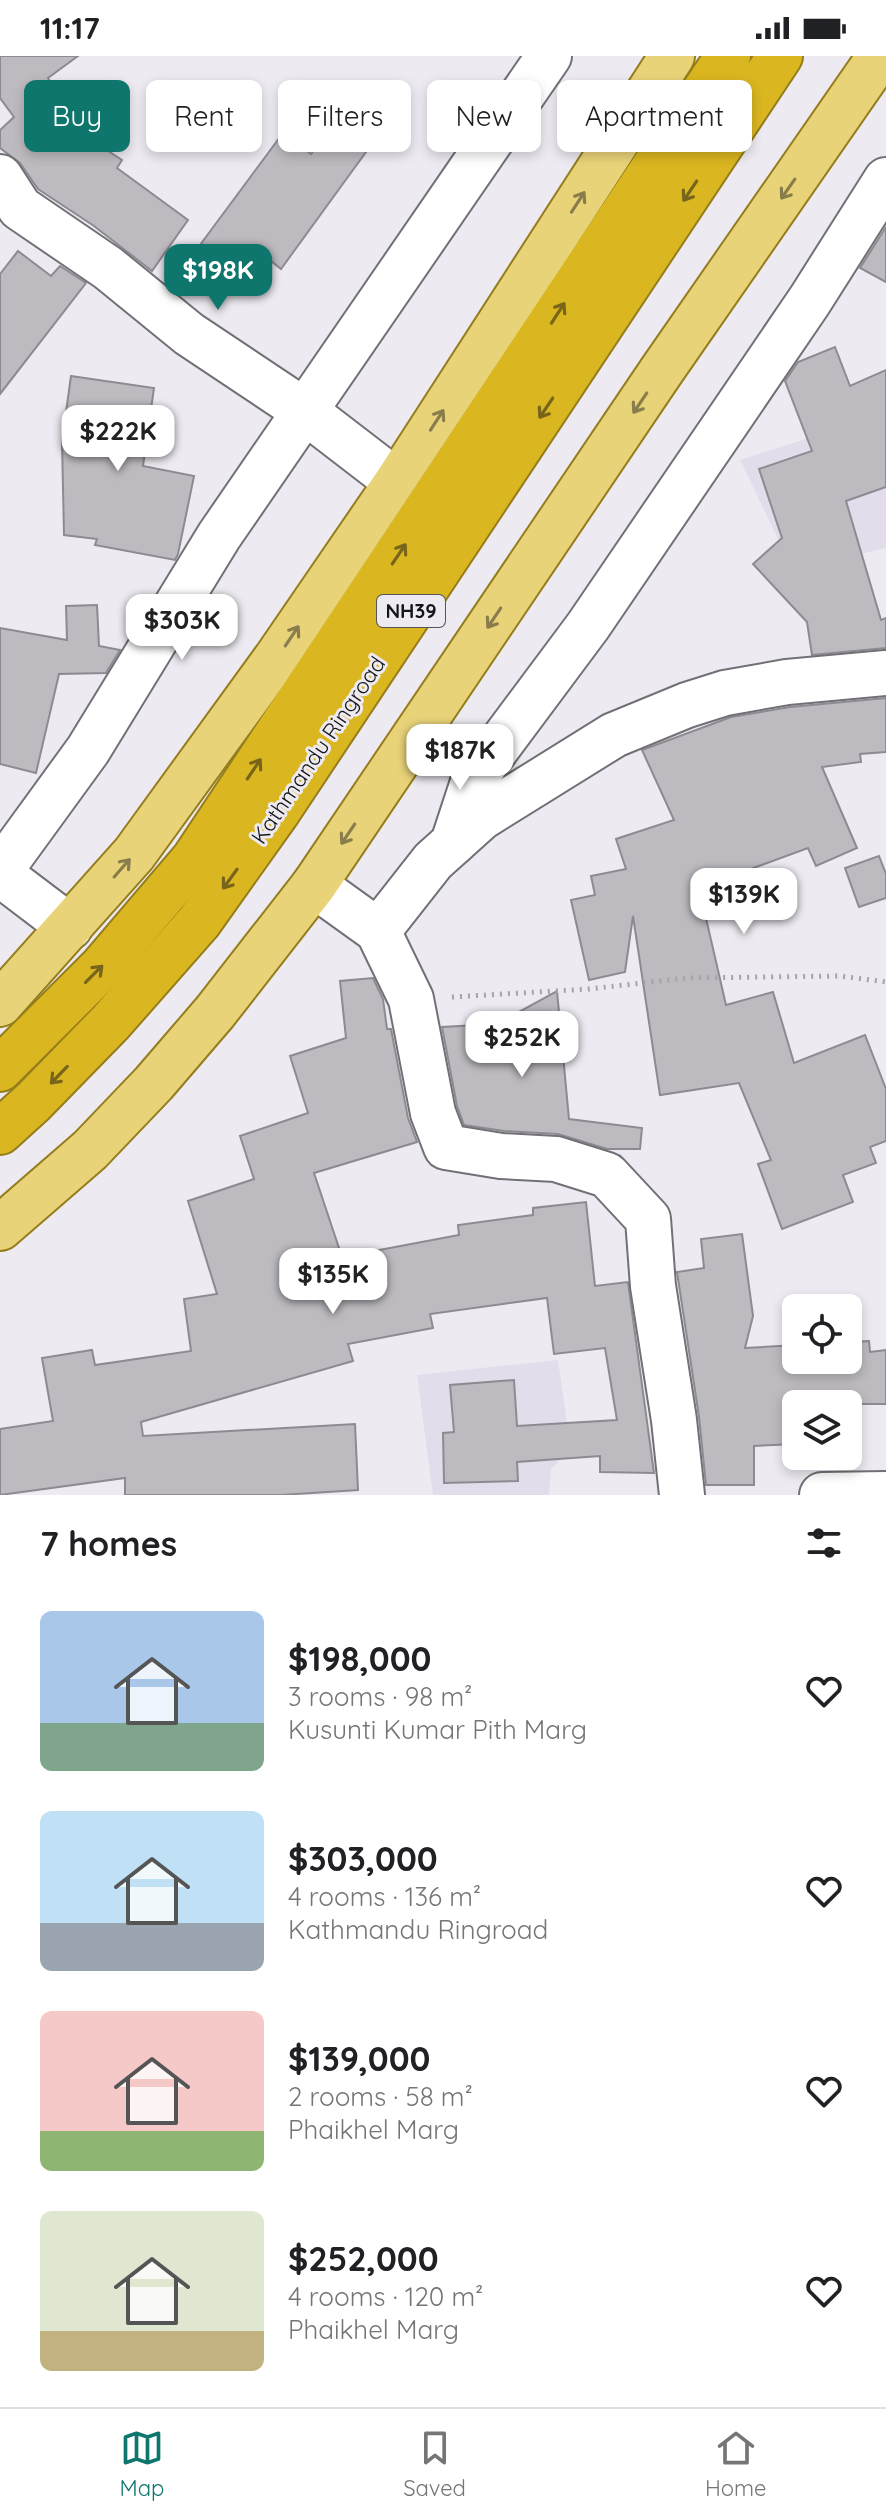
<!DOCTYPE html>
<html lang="en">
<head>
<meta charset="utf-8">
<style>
  body { margin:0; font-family:Quicksand,sans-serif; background:#f6f6f6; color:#202124; height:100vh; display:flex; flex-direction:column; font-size:30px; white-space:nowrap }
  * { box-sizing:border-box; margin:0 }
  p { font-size:26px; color:#757577 }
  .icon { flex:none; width:44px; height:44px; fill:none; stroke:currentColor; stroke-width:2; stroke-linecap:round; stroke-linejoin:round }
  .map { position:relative; height:1439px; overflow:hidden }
  .panel { display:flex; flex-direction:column; background:#fff; flex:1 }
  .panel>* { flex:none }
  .guide { position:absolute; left:24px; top:24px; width:838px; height:72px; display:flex; gap:16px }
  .buttons { position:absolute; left:782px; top:1238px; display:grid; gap:16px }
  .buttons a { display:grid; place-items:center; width:80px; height:80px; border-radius:12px; background:#fff; box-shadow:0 4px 12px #0003; font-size:40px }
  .price { position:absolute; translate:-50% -68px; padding:0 18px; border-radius:16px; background:#fff; color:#222; font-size:26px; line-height:52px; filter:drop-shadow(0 2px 4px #0008) }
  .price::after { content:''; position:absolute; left:50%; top:48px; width:24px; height:18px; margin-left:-12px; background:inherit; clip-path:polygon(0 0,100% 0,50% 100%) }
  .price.current { background:#0f766e; color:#fff }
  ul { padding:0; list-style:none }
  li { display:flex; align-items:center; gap:24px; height:200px; padding:0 40px }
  li span { display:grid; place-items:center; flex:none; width:224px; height:160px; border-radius:12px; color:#555 }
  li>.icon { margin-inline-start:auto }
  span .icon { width:96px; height:96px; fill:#fffc; stroke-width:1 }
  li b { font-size:34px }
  h2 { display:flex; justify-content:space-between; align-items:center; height:96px; padding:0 40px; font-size:34px }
  .tag { padding:0 28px; border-radius:12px; background:#fff; box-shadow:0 4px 12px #0003; font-size:28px; line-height:72px }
  .tag.current { background:#0f766e; color:#fff }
  .status { display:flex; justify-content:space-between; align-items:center; height:56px; padding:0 40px; background:#fff; direction:ltr }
  .status svg { height:22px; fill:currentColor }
  .dock { display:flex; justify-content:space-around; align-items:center; height:112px; border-top:2px solid #e0e0e0; background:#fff; font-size:22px; color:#757577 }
  .dock a { display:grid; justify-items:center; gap:4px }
  .dock .current { color:#0f766e }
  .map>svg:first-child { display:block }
  .built { fill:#e3ddeb }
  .building { fill:#bdbac0; stroke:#8d8a91; stroke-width:2 }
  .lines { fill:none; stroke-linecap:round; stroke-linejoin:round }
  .minor-casing { stroke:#727076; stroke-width:48 }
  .major-casing { stroke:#957d1c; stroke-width:48 }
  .highway-casing { stroke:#957d1c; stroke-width:48 }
  .path { stroke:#a6a4a9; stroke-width:5; stroke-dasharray:2 6; stroke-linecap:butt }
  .minor { stroke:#fff; stroke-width:44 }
  .major { stroke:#e9d379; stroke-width:44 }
  .highway { stroke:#dab620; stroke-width:44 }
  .oneway { stroke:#8a7d4c }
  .oneway2 { stroke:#78651b }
  .labels { text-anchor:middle; stroke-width:6; stroke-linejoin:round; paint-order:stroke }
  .shield { fill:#edeaf1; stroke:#565458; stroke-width:2 }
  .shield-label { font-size:20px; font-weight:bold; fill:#151416 }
  .street-label { font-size:22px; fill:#151416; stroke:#edeaf1 }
</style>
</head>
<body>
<div class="status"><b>11:17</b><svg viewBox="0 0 49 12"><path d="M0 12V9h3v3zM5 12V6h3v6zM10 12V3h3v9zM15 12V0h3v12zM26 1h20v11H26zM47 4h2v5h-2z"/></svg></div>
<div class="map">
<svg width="886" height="1439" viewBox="0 0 886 1439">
  <rect width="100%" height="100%" fill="#edeaf1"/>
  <g class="built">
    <polygon points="886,357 886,492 793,514 740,404"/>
    <polygon points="558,1304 571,1393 551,1413 549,1439 433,1439 417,1319"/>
  </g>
  <g class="building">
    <polygon points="0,0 78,0 48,22 78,75 122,104 117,112 188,164 152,215 94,170 38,133 20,107 0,92 0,74 14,61 0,42"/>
    <polygon points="339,60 374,85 281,213 266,201 248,224 200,189 283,77 311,98"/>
    <polygon points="886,171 886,226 860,212"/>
    <polygon points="18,195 51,220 60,210 86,227 0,338 0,218"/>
    <polygon points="835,291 850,330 886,314 886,431 846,445 881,564 886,562 886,592 812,599 807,566 753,508 782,482 759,413 812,395 785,325 798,306"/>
    <polygon points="71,320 154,332 143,410 194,420 178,498 175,504 95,489 97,483 64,479 62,385"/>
    <polygon points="97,549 99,590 120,594 106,617 59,618 36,717 0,708 0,572 67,584 66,550"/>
    <polygon points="886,642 886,696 860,698 861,706 822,711 857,792 816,810 808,792 699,832 726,949 773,936 794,1007 865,979 886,1033 886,1085 870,1091 876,1107 843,1119 853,1146 782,1173 758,1108 771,1104 739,1027 660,1039 633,860 625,916 589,924 571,844 595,839 591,820 626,813 616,783 674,764 642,694 731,661 790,651"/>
    <polygon points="879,800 886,818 886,842 859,851 845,812"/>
    <polygon points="373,922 383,943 387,973 391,973 408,1062 417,1086 314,1117 342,1201 459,1179 458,1169 533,1159 533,1152 586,1146 595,1230 628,1226 654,1417 600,1416 600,1400 517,1406 518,1425 444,1427 443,1377 454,1376 450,1329 514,1324 517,1370 617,1364 605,1292 554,1298 547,1242 430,1258 433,1272 348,1288 353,1305 141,1366 143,1380 355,1368 358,1434 281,1439 125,1439 125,1422 0,1439 0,1373 53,1365 42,1302 92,1294 95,1309 191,1295 184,1243 217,1238 188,1145 254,1123 240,1080 308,1057 290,1000 346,982 340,925"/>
    <polygon points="557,935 569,1063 642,1072 640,1093 607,1093 558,1078 504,1075 464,1069 457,1050 442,971 497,968"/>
    <polygon points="742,1178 753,1260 745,1292 796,1289 796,1304 848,1304 848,1286 869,1285 870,1296 886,1294 886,1348 796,1348 796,1388 754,1390 754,1429 706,1429 699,1361 677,1216 704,1212 701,1183"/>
  </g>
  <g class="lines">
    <g class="minor-casing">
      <g id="minor">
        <polyline points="0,121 20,152 108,212 189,278 306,356 397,426"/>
        <polyline points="453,787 474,723 588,570 810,244 886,124"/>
        <polyline points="0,815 88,694 219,480 549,0"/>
        <polyline points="0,818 70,871"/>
        <polyline points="314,829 378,875 411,943 433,1057 446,1091 501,1100 556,1103 607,1119 648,1163 653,1230 674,1364 682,1439"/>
        <polyline points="378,875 433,805 482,761 614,679 687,649 725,637 787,626 886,617"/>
        <polyline points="822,1439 886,1438"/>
      </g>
    </g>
    <g class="major-casing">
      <g id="major">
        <polyline points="0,948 134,798 277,601 397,426 672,0"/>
        <polyline points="0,1172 90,1094 154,1027 215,956 314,829 662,314 880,0"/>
      </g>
    </g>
    <g class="highway-casing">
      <g id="highway">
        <polyline points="0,1013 102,911 194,803 728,0"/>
        <polyline points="0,1076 33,1046 111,966 199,866 278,755 780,0"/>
      </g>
    </g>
    <polyline class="path" points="452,941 589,933 687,922 840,920 886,926"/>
    <use href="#minor" class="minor"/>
    <use href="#major" class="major"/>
    <use href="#highway" class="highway"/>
  </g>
  <defs><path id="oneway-shaft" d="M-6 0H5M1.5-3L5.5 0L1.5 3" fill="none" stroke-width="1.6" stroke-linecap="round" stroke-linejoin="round" transform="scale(2)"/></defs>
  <g class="oneway">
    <use href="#oneway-shaft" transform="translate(788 133) rotate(125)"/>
    <use href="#oneway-shaft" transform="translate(578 146) rotate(-57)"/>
    <use href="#oneway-shaft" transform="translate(640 347) rotate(124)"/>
    <use href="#oneway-shaft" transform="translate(437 364) rotate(-57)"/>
    <use href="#oneway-shaft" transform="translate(494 562) rotate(124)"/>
    <use href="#oneway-shaft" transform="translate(292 580) rotate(-56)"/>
    <use href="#oneway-shaft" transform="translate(348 778) rotate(124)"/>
    <use href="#oneway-shaft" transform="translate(122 812) rotate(-49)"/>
  </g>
  <g class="oneway2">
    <use href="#oneway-shaft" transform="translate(690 135) rotate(124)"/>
    <use href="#oneway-shaft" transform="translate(558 257) rotate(-57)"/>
    <use href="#oneway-shaft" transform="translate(546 352) rotate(124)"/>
    <use href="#oneway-shaft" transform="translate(399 498) rotate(-56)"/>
    <use href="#oneway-shaft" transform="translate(254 713) rotate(-56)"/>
    <use href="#oneway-shaft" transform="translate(230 823) rotate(126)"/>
    <use href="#oneway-shaft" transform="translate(94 918) rotate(-45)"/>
    <use href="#oneway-shaft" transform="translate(59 1019) rotate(134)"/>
  </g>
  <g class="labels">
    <rect class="shield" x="377" y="539" width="68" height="32" rx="6"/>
    <g class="shield-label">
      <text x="411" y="562">NH39</text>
    </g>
    <g class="street-label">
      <text transform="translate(318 694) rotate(-56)" y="8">Kathmandu Ringroad</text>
    </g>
  </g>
</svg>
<div class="buttons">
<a><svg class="icon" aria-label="locate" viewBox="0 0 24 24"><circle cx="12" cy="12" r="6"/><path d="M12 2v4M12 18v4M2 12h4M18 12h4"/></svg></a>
<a><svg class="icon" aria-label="layers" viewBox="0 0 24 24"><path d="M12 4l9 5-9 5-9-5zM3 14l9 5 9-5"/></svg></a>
</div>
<b class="price current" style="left:218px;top:256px">$198K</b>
<b class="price" style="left:118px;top:417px">$222K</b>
<b class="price" style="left:182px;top:606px">$303K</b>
<b class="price" style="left:460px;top:736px">$187K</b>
<b class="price" style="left:744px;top:880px">$139K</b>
<b class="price" style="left:522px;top:1023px">$252K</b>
<b class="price" style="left:333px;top:1260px">$135K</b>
<div class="guide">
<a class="tag current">Buy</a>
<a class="tag">Rent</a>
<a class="tag">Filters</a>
<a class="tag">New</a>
<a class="tag">Apartment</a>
</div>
</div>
<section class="panel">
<h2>7 homes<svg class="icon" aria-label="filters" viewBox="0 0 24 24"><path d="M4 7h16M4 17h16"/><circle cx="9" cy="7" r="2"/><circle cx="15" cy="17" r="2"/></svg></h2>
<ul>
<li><span style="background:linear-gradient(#a9c7e8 70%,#7fa58c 0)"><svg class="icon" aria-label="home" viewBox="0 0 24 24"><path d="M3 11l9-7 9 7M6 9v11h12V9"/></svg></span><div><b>$198,000</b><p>3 rooms · 98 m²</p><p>Kusunti Kumar Pith Marg</p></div><svg class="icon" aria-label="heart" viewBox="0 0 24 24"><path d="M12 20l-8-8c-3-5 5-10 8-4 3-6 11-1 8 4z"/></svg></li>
<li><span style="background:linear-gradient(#bfe0f5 70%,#9aa5b1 0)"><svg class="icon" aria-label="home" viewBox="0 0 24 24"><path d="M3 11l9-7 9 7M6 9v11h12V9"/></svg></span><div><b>$303,000</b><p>4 rooms · 136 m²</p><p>Kathmandu Ringroad</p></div><svg class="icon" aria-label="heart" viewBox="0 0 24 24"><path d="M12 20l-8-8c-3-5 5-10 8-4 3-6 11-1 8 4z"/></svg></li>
<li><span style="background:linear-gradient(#f6c9c9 75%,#8fb573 0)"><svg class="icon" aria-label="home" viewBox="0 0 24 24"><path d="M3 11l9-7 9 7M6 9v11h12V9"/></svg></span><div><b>$139,000</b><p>2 rooms · 58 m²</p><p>Phaikhel Marg</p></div><svg class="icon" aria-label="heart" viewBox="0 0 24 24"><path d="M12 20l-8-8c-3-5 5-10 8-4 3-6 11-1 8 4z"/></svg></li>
<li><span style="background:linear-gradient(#dfe7d0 75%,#c2b280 0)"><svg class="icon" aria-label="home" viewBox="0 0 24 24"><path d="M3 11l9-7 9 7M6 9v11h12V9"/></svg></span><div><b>$252,000</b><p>4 rooms · 120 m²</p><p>Phaikhel Marg</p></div><svg class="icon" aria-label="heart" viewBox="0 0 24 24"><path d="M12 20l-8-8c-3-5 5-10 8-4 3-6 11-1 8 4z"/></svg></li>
</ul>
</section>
<nav class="dock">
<a class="current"><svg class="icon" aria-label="map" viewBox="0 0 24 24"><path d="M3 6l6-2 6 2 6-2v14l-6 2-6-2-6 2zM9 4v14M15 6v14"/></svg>Map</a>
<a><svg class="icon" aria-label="saved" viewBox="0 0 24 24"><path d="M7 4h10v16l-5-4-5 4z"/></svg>Saved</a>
<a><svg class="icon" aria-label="home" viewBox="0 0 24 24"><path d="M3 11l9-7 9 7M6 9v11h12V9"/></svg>Home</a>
</nav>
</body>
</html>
